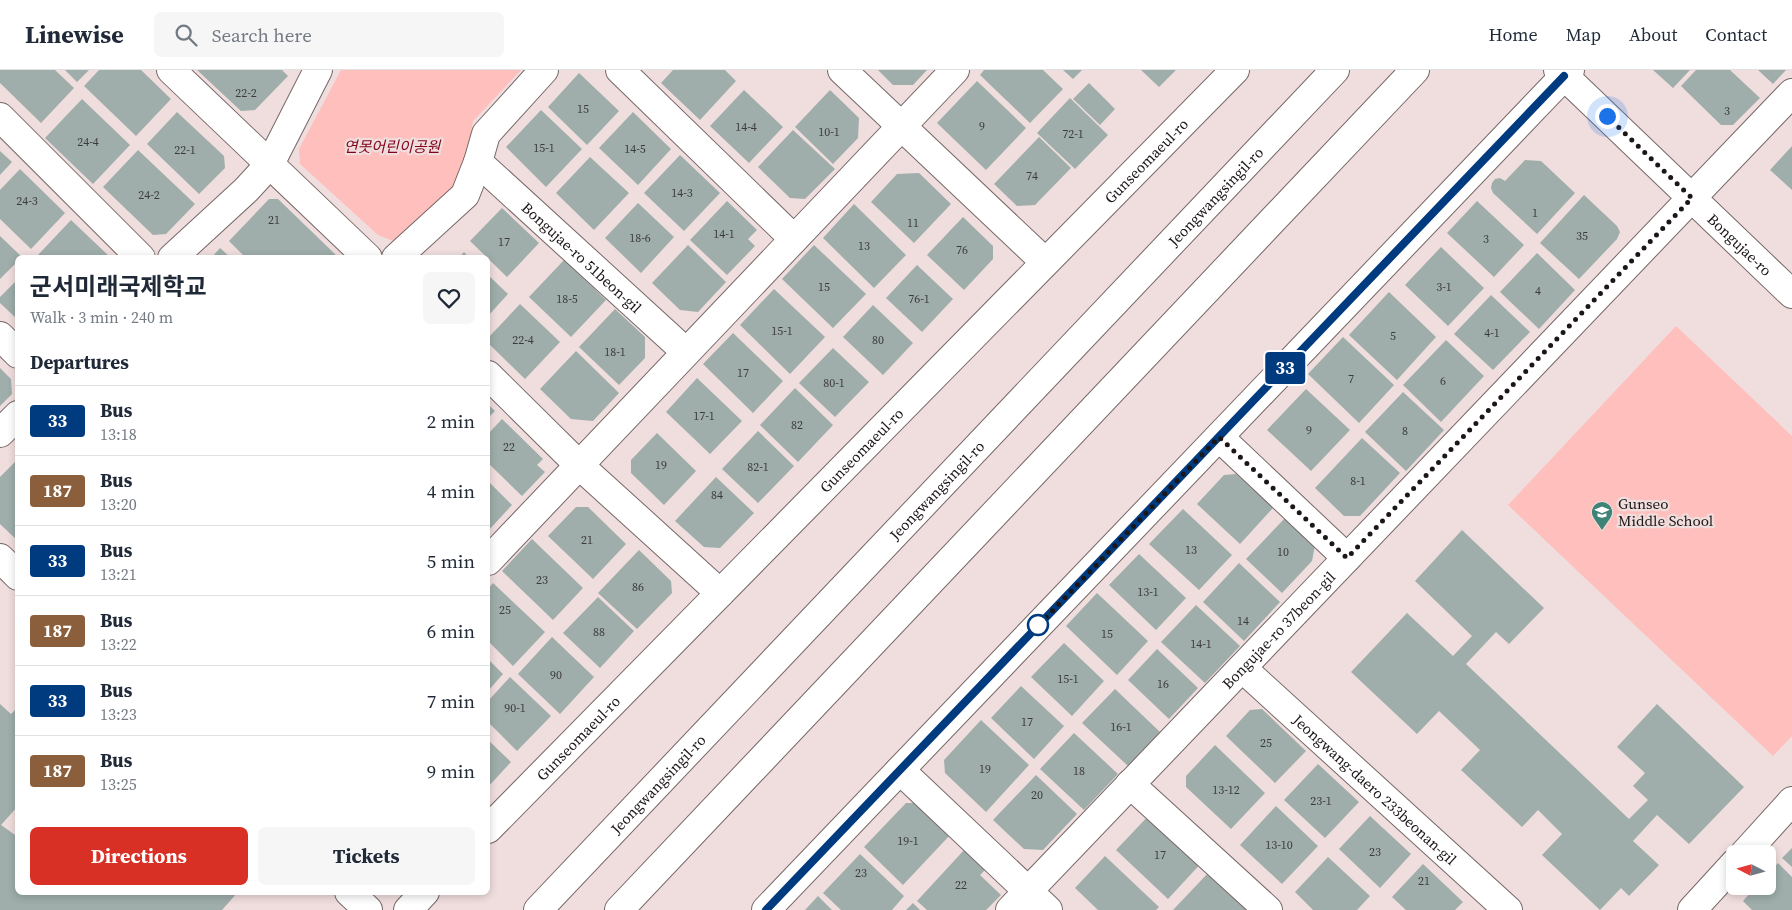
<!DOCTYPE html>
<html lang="en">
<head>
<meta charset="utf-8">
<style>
	body { margin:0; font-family:"Source Serif 4","Noto Sans KR",serif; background:#f6f6f7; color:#1f2937; height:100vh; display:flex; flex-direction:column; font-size:19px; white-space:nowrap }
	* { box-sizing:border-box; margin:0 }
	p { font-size:16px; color:#747a83 }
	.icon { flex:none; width:28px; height:28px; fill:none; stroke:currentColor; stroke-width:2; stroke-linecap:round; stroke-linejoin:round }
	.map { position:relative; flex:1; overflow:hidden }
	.panel { position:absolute; left:15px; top:185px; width:475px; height:640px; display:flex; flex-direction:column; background:#fff; border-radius:8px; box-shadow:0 2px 8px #0003 }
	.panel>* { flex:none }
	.badge { padding:0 10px; border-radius:4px; font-size:18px; line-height:32px }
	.needle { width:32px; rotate:276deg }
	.tools { position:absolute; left:1726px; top:775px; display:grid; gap:10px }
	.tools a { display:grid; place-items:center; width:50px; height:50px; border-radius:8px; background:#fff; box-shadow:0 2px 8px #0003; font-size:25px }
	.you { position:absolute; width:25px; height:25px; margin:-12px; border:4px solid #fff; border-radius:50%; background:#1a73e8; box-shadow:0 0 0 8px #1a73e833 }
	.map>.badge { position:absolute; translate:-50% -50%; box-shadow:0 0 0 2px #fff }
	h2 { padding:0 15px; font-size:19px; line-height:45px }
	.round { display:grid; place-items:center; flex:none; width:52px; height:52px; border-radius:8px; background:#f6f6f7 }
	.head { display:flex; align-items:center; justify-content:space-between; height:85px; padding:0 15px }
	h1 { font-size:24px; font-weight:700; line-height:38px }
	.action { display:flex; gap:10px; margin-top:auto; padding:10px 15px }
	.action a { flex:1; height:58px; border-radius:8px; background:#d93025; color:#fff; font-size:20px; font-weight:700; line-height:58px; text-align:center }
	.action a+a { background:#f6f6f7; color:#1f2937 }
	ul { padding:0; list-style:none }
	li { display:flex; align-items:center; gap:15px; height:70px; padding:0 15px; border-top:1px solid #e0e1e3 }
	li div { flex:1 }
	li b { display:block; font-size:19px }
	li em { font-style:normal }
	li .badge { min-width:55px; font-weight:700; text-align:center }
	header { display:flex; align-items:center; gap:30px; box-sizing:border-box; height:70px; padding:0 25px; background:#fff; border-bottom:1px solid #e0e1e3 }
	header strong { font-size:24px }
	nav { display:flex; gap:28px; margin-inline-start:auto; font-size:18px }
	.search { width:350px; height:45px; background:#f6f6f7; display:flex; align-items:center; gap:12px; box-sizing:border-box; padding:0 18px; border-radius:8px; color:#747a83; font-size:19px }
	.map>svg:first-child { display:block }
	.green { fill:#febfbd }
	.building { fill:#9faeab }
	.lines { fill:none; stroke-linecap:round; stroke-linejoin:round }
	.minor-casing { stroke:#766767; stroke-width:30 }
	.minor { stroke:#fff; stroke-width:28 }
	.line-casing { stroke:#fff; stroke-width:11 }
	.line { stroke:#003b80; stroke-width:8 }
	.walk { stroke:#1c1616; stroke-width:5; stroke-dasharray:0 9 }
	.stop-dot { fill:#fff; stroke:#003b80; stroke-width:2.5 }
	.labels { text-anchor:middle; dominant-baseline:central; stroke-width:4.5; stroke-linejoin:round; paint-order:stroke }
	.number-label { font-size:12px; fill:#3d3c3b }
	.park-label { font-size:15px; font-style:italic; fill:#81021b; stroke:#efdedd }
	.street-label { font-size:15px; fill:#1c1616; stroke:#efdedd }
	.poi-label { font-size:15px; fill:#1c1616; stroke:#efdedd; text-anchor:start }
</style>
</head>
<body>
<header>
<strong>Linewise</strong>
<div class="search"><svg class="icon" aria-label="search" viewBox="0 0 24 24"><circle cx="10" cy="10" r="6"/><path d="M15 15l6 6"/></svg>Search here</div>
<nav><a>Home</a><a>Map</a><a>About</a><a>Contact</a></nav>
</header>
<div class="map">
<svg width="1792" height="840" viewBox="0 0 1792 840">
	<rect width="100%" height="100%" fill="#efdedd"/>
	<path class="green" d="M341 0H521L473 51 463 110 401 174 378 165 300 94 299 79Z
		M1676 256 1792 366V666L1773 686 1508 435Z"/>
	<path class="building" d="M0 0H55L74 18 41 53 0 13Z
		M65 0H89L77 12Z
		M99 0H141L171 29 136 66 84 16Z
		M197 0H282L288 6 255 40 241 41Z
		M673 0H725L736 11 700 50 661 13Z
		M878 0H927L913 15H893Z
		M984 0H1043L1063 19 1030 53 980 5Z
		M1063 0H1082L1073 9Z
		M1141 0H1176L1159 17Z
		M1653 0H1690L1673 18Z
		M1696 0H1730L1760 28 1733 55H1721L1681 16Z
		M1758 0H1786L1773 14Z
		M579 3 619 41 587 75 548 37Z
		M977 11 1026 58 986 100 937 53Z
		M1089 13 1115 39 1100 55 1073 29Z
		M744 20 783 57 749 93 710 56Z
		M830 20 859 48 858 68 833 94 795 57Z
		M1070 28 1108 65 1075 99 1037 63Z
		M82 29 130 75 93 114 45 68Z
		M541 40 582 79 546 117 506 77Z
		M177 42 224 86 225 98 199 124 147 74Z
		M633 42 671 79 638 115 599 78Z
		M793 60 835 99 805 129 790 128 758 97Z
		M1039 67 1071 98 1035 135 1017 136 994 114Z
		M1792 76V120L1770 100Z
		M138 80 195 134 166 164 153 165 103 117Z
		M0 81 12 92 0 105Z
		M680 85 720 123 684 161 644 123Z
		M590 87 629 123 594 160 556 123Z
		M1525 90 1541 91 1575 123 1537 164 1493 123 1491 118 1492 113 1495 109 1500 108 1505 111Z
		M20 99 65 143 31 179 0 149V120Z
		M919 103 951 134 914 173 871 132 897 104Z
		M1584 125 1617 156 1620 162 1617 169 1579 209 1540 173Z
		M269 129H278L337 186 336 188H246L229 171Z
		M727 131 757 160 748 169 755 176 727 205 690 170Z
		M1477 131 1524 175 1494 207 1447 163Z
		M638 133 674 167 641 203 605 168Z
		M854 134 906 185 874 218 823 168Z
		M502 138 539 173 507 207 470 171Z
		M963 147 993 176V189L964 220 927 185Z
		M71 150 111 188H40L38 185Z
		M0 166 23 188H18V191L0 209Z
		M688 175 726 212 698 242 680 240 652 213Z
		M814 175 866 224 833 258 782 209Z
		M1441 177 1484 218 1448 256 1405 215Z
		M220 178 231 188H211Z
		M464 182 469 188H459Z
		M1537 183 1575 220 1539 259 1500 222Z
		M564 190 606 230 571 267 529 227Z
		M917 195 953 229 922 262 886 228Z
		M488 205 508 224 488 246Z
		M18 209V250L0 233V227Z
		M774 219 825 267 790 304 740 255Z
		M1389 222 1436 267 1397 310 1349 265Z
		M1491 225 1530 262 1493 300 1454 264Z
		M520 234 560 272 525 309 488 273V268Z
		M873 235 913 273 883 305 843 267Z
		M615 239 645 267V288L619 315 579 277Z
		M733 263 783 311 753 343 703 294Z
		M1343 267 1394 315 1359 353 1308 304Z
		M1446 270 1484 306 1441 352 1403 315Z
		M833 278 869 312 835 347 799 313Z
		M576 281 619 323 593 351 571 349 540 319Z
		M0 298 11 309 12 324 0 336Z
		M697 308 742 351 710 384 666 342Z
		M795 318 833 355 798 392 760 355Z
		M1306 319 1350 360 1311 401 1267 360Z
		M1403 322 1444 360 1406 401 1365 362Z
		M488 334 495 341 488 348Z
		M502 349 543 389 537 395 545 402 522 426 488 393V364Z
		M758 361 794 396 758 433 722 399Z
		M657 363 696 401 664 435 631 403V390Z
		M1362 368 1400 403 1360 446H1344L1315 418Z
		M18 389V471L0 454V407Z
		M1236 404 1273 438 1240 474 1197 434 1224 405Z
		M716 407 754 443 720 478 704 477 675 451Z
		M488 411 512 435 488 461Z
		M576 437H588L626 474 593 509 548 466Z
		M1183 439 1232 485 1199 520 1149 474Z
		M1286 447 1315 475 1312 491 1282 523 1246 489Z
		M1462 460 1544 538 1509 574 1496 562 1466 594 1629 749 1648 730 1633 716 1645 703 1617 677 1657 634 1744 717 1689 774 1657 745 1633 771 1659 795 1629 826 1621 818 1600 840 1542 785 1562 764 1538 740 1522 757 1461 700 1480 680 1439 641 1417 664 1351 602 1407 543 1453 586 1472 566 1415 511Z
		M532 469 583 518 553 550 502 501Z
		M639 480 671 511 672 523 637 559 598 523Z
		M1139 484 1186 528 1156 560 1109 515Z
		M1239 493 1280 532 1244 571 1203 532Z
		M493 513 545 562 513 596 488 571V519Z
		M1097 523 1148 571 1117 605 1066 556Z
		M598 527 634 561 600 598 563 563Z
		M1196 535 1240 576 1205 613 1161 572Z
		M552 567 594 607 560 644 518 604Z
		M1064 573 1104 611 1072 646 1031 607Z
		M1157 579 1198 618 1169 649 1128 610Z
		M488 589 503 604 488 621Z
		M510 607 551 646 517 681 488 652V631Z
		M1021 616 1064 656 1034 689 991 648Z
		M1115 619 1160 662 1128 696 1082 653Z
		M0 634 11 644 18 637V736L1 755 18 767V822H238L222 840H0Z
		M1262 639 1306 681 1275 713 1226 666 1250 640Z
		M981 650 1029 695 986 742 945 703 944 690Z
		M1074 663 1118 704 1084 740 1040 699Z
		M488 670 511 692 488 717Z
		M1215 675 1265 723 1231 759 1186 717V706Z
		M1318 694 1359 732 1325 768 1284 730Z
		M1036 705 1077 744 1043 780 1024 779 993 750Z
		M906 733H918L951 764 903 815 864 777Z
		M1276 736 1318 776 1282 814 1240 775Z
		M1153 741 1205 789 1168 829 1116 780Z
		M1370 746 1411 784 1380 818 1339 779Z
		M1792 778V797L1782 788Z
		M965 779 986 799 980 805 1001 825 986 840H927L917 831Z
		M860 784 904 826 892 840H841L823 823Z
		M1105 786 1159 837 1156 840H1098L1075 818Z
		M1328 787 1370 826 1357 840H1313L1295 822Z
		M1778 793 1792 807V840H1752L1743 831 1756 816H1768V804Z
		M1423 794 1463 832 1455 840H1406L1392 827Z
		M1210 801 1252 840H1173Z
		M818 826 832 840H805Z
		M913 833 920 840H906Z"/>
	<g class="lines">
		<g class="minor-casing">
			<g id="minor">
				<path d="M171 0 368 188"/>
				<path d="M620 0 794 169"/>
				<path d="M842 0 1045 192"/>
				<path id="s1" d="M1558 0 1792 224"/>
				<path d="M0 47 141 188"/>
				<path id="s2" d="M478 92 686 282"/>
				<path d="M172 188 246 120 270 94 318 0"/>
				<path d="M396 188 465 125 478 92 486 64 544 0"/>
				<path d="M0 266 18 284"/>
				<path d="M488 305 579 395 720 523"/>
				<path d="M0 363 18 345"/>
				<path d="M1219 367 1347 488"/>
				<path d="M0 488 18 506"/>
				<path d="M488 491 955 0"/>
				<path id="s3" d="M1242 598 1508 840"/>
				<path d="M900 700 1048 840"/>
				<path d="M1130 714 1268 840"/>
				<path id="s4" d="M488 759 1235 0"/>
				<path d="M1744 784 1792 731"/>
				<path d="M349 822 368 840"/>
				<path d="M408 840 425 822"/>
				<path id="s5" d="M538 840 1335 0"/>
				<path d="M619 840 1415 0"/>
				<path d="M766 840 1570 0"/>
				<path id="s6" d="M1010 840 1792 23"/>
				<path d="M1692 840 1735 793"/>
			</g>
		</g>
		<use href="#minor" class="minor"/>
	</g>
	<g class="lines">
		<g class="line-casing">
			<path id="line" d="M766 840 1564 6"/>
		</g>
		<use href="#line" class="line"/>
		<path class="walk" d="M1038 555 1033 561 1219 367 1347 488 1692 128 1607 46"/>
	</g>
	<defs>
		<g id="school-pin" transform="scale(1.125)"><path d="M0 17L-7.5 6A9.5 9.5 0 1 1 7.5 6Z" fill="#3f8376" stroke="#efdedd"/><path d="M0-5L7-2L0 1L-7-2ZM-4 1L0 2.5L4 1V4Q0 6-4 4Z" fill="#fff"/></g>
	</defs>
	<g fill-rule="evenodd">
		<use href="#school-pin" x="1602" y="442"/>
	</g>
	<circle class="stop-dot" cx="1038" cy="555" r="10"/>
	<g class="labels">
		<g class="number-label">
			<text x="246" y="23">22-2</text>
			<text x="583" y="39">15</text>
			<text x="1727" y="41">3</text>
			<text x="982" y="56">9</text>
			<text x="746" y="57">14-4</text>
			<text x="829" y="62">10-1</text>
			<text x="1073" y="64">72-1</text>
			<text x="88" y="72">24-4</text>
			<text x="544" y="78">15-1</text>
			<text x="635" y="79">14-5</text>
			<text x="185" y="80">22-1</text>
			<text x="1032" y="106">74</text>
			<text x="682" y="123">14-3</text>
			<text x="149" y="125">24-2</text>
			<text x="27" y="131">24-3</text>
			<text x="1535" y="143">1</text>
			<text x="274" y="150">21</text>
			<text x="913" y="153">11</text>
			<text x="724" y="164">14-1</text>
			<text x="1582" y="166">35</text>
			<text x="640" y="168">18-6</text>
			<text x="1486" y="169">3</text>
			<text x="504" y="172">17</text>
			<text x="864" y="176">13</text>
			<text x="962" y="180">76</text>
			<text x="824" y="217">15</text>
			<text x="1444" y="217">3-1</text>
			<text x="1538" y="221">4</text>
			<text x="567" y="229">18-5</text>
			<text x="919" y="229">76-1</text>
			<text x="782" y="261">15-1</text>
			<text x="1492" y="263">4-1</text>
			<text x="1393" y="266">5</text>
			<text x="523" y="270">22-4</text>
			<text x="878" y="270">80</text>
			<text x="615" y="282">18-1</text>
			<text x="743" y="303">17</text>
			<text x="1351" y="309">7</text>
			<text x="1443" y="311">6</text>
			<text x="834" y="313">80-1</text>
			<text x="704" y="346">17-1</text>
			<text x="797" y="355">82</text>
			<text x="1309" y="360">9</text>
			<text x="1405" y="361">8</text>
			<text x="509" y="377">22</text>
			<text x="661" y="395">19</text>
			<text x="758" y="397">82-1</text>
			<text x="1358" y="411">8-1</text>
			<text x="717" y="425">84</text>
			<text x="587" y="470">21</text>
			<text x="1191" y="480">13</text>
			<text x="1283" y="482">10</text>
			<text x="542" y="510">23</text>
			<text x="638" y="517">86</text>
			<text x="1148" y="522">13-1</text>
			<text x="505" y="540">25</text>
			<text x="1243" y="551">14</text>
			<text x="599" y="562">88</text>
			<text x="1107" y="564">15</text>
			<text x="1201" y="574">14-1</text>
			<text x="556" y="605">90</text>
			<text x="1068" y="609">15-1</text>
			<text x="1163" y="614">16</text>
			<text x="515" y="638">90-1</text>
			<text x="1027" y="652">17</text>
			<text x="1121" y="657">16-1</text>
			<text x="1266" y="673">25</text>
			<text x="985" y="699">19</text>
			<text x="1079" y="701">18</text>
			<text x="1226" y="720">13-12</text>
			<text x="1037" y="725">20</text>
			<text x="1321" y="731">23-1</text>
			<text x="908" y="771">19-1</text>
			<text x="1279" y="775">13-10</text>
			<text x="1375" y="782">23</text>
			<text x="1160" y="785">17</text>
			<text x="861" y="803">23</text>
			<text x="1424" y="811">21</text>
			<text x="961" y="815">22</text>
		</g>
		<g class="park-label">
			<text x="392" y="76">연못어린이공원</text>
		</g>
		<g class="street-label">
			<text stroke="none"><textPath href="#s4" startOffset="938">Gunseomaeul-ro</textPath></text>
			<text stroke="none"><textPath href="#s5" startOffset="984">Jeongwangsingil-ro</textPath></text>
			<text stroke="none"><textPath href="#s1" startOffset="252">Bongujae-ro</textPath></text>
			<text stroke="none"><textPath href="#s2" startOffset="141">Bongujae-ro 51beon-gil</textPath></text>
			<text stroke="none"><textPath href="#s4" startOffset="532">Gunseomaeul-ro</textPath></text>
			<text stroke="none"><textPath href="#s5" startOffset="579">Jeongwangsingil-ro</textPath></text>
			<text stroke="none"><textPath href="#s6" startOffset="388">Bongujae-ro 37beon-gil</textPath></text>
			<text stroke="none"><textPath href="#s4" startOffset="128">Gunseomaeul-ro</textPath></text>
			<text stroke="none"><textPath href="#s5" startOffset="174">Jeongwangsingil-ro</textPath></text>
			<text stroke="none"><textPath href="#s3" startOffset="180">Jeongwang-daero 233beonan-gil</textPath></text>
		</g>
		<g class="poi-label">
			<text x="1618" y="433">Gunseo<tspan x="1618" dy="17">Middle School</tspan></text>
		</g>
	</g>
</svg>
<div class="tools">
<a><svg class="needle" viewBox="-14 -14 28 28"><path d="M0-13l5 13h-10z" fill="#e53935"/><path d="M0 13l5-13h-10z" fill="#747a83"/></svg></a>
</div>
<div class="you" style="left:1607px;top:46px"></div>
<b class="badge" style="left:1285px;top:298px;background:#003b80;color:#fff">33</b>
<section class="panel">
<div class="head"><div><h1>군서미래국제학교</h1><p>Walk · 3 min · 240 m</p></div><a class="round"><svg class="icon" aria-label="heart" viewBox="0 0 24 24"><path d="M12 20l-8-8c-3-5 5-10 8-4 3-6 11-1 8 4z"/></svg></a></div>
<h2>Departures</h2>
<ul>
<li><span class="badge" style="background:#003b80;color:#fff">33</span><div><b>Bus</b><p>13:18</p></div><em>2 min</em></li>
<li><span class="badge" style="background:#8b5e3c;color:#fff">187</span><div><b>Bus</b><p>13:20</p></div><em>4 min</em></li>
<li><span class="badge" style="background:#003b80;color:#fff">33</span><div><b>Bus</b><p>13:21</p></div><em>5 min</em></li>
<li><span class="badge" style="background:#8b5e3c;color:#fff">187</span><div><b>Bus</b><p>13:22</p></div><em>6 min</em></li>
<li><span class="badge" style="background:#003b80;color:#fff">33</span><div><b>Bus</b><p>13:23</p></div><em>7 min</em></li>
<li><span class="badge" style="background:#8b5e3c;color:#fff">187</span><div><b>Bus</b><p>13:25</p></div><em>9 min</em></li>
</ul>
<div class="action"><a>Directions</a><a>Tickets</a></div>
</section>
</div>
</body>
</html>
